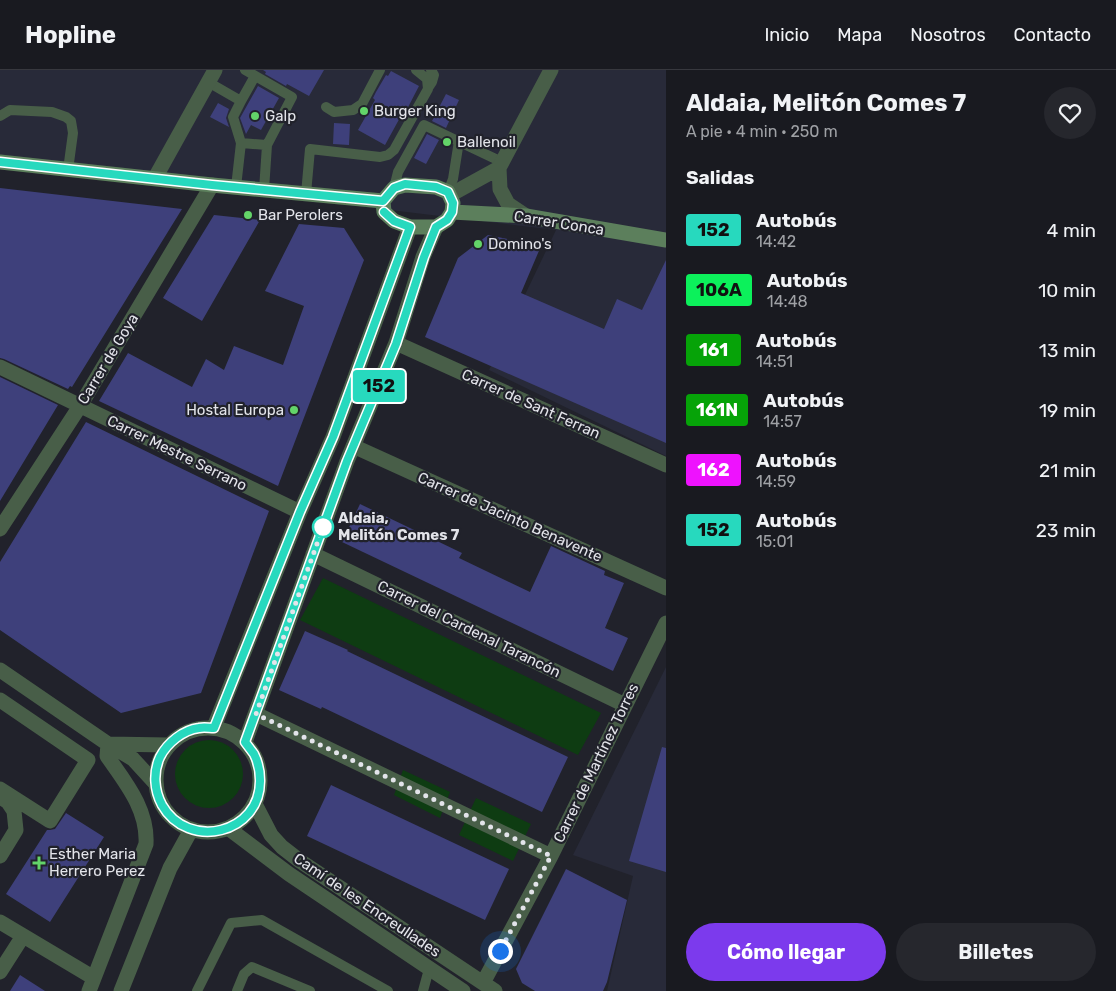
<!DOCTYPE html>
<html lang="es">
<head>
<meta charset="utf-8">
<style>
	body { margin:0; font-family:Rubik,sans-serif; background:#26272d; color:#f1f3f6; height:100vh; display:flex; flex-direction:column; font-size:19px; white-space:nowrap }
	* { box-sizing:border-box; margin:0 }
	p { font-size:16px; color:#9fa1a5 }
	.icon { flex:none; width:28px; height:28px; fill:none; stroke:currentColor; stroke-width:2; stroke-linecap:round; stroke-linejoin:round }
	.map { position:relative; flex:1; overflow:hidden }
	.panel { display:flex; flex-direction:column; background:#191a20; width:450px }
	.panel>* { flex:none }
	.badge { padding:0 10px; border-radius:4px; font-size:18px; line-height:32px }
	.you { position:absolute; width:25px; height:25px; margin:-12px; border:4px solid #fff; border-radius:50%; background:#1a73e8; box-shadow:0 0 0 8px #1a73e833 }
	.map>.badge { position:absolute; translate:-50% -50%; box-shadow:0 0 0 2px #fff }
	h2 { padding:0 20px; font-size:19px; line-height:45px }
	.round { display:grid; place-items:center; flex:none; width:52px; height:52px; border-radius:26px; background:#26272d }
	.headline { display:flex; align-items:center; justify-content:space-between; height:85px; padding:0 20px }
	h1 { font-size:24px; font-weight:700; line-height:38px }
	.action { display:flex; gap:10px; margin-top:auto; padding:10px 20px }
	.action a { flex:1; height:58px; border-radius:30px; background:#7c3aed; color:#fff; font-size:20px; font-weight:700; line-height:58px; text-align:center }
	.action a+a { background:#26272d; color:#f1f3f6 }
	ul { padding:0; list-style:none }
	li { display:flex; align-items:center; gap:15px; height:60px; padding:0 20px }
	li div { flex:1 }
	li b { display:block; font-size:19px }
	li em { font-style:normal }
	li .badge { min-width:55px; font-weight:700; text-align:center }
	header { display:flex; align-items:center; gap:30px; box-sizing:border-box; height:70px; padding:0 25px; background:#191a20; border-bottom:1px solid #37383e }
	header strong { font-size:24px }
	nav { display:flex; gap:28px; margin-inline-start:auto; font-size:18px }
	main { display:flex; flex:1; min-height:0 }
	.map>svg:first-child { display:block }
	.built { fill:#282a39 }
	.green { fill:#0e3c12 }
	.building { fill:#3e407b }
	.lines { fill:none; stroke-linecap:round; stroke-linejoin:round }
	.lane { stroke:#485e48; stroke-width:10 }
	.street { stroke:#485e48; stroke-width:15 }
	.secondary { stroke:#5c7f5c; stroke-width:15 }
	.line-casing { stroke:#fff; stroke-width:11 }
	.line { stroke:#27d9be; stroke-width:8 }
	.walk { stroke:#e3e4ea; stroke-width:5; stroke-dasharray:0 9 }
	.poi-dot { fill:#63d469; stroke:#21222b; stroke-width:2 }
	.stop-dot { fill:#fff; stroke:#27d9be; stroke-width:2.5 }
	.labels { text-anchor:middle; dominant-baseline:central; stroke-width:4.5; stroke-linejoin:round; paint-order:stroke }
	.poi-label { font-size:15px; fill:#e3e4ea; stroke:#21222b; text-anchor:start }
	.street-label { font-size:15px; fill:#e3e4ea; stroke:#21222b }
	.stop-label { font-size:15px; font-weight:bold; fill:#e3e4ea; stroke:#21222b; text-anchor:start }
</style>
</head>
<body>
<header>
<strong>Hopline</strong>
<nav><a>Inicio</a><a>Mapa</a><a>Nosotros</a><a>Contacto</a></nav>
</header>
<main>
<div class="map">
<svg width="666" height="921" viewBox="0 0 666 921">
	<rect width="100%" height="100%" fill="#21222b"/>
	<path class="built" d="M0 0H666V386L489 300 556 160 0 93Z
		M666 597V921H607L633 806 573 785Z"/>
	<path class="green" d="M323 508 601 643 578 685 300 550Z
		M175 704a34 34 0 1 1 68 0a34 34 0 1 1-68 0Z
		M403 700 450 722 440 748 394 725Z
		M476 728 531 754 513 791 459 765Z"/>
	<path class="building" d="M263 0H324L309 26 287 14 286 16 265 4 266 2Z
		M391 1 419 16 404 45 402 44 385 75 358 60 375 30 373 28 376 22 386 5 388 6Z
		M258 16 279 28 261 60 251 55 246 64 240 48Z
		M446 24 459 30 446 58 432 51Z
		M218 33 229 39 226 48 229 57 210 47Z
		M334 53 350 54 349 75 333 74Z
		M427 64 439 70 426 94 414 88Z
		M0 118 182 139 72 317 70 316 68 319 4 289 0 288Z
		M214 145 260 150 202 251 163 228Z
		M299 154 344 158 364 190 278 416 99 331 128 283 192 317 206 289 224 300 234 276 283 295 304 236 265 221Z
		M488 165 541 176 521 223 604 259 617 229 642 240 666 190V373L425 267 458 188Z
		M0 307 58 335 0 431Z
		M86 352 269 441 201 623 121 643 0 560V492Z
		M360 434 462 483 459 488 530 522 551 476 605 501 604 505 624 513 605 558 628 568 613 601 342 472Z
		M305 561 348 580 347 581 568 687 542 742 322 637 321 639 279 620Z
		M662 677 666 678V802L629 791Z
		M331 715 509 799 485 850 307 766Z
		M66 743 104 767 50 852 6 824 47 760H50L55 759Z
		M566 799 627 830 607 912 603 921H535L522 913 516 899Z
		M20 905 45 921H10Z"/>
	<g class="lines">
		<path class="lane" d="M245 0 292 27 267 75 264 120
			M208 12 241 31 233 47 241 73 236 117
			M428 18 432 12 434 5 431 0
			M241 31 255 6
			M326 37 334 42 353 40 362 34 380 0
			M0 46 10 40 52 42 66 47 71 51 73 63 68 100
			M241 73 267 75
			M394 118 398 102 424 55 502 92
			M448 122 453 109 459 71
			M306 124 310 79 380 87 388 85 394 80 428 19 427 9 416 0
			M197 921 231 853 262 850 388 921
			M237 921 244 904 252 897 310 921
			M423 921 429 899"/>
		<path class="street" d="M499 98 500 119 508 134 526 146
			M155 108 215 0
			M450 125 499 98 551 0
			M396 273 666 395
			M0 297 300 442
			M353 376 666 518
			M0 459 80 336 212 115
			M313 484 625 635
			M0 600 108 674 168 675
			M0 630 88 690 50 751 0 719
			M256 644 551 786
			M214 657 300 442 333 367 410 157
			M156 710a52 52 0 1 1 104 0a52 52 0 1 1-104 0Z
			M245 672 347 391 396 273 423 187 436 157
			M0 727 8 732 14 741 16 760 0 786
			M255 734 271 765 282 777 300 791 495 921
			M228 758 289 804 463 921
			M0 852 94 908
			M0 902 23 866
			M483 913 551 786 666 553
			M89 921 146 774C148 739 125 712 107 686L108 674 133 689 155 713
			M121 921 170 798 191 760"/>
		<path class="secondary" d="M0 92 212 115 383 131
			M405 115 436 117 448 122 453 133 452 142 447 150 436 157H410L394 151 384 142 383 131 394 118Z
			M452 142 526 146 666 170"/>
	</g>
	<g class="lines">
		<g class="line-casing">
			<path id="line" d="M0 92 212 115 383 131 394 118 405 114 436 117 448 122 453 133 452 142 447 150 436 157 424 187 396 274 347 391 245 672C248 676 251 680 254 684 258 692 260 702 260 710 261 764 188 781 162 735 154 720 153 702 160 687 167 673 183 660 199 658 204 657 209 658 214 658L300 442 333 367 410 157 394 151 384 142"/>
		</g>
		<use href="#line" class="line"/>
		<path class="walk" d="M323 457 256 644 551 786 500 881"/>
	</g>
	<g class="poi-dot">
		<circle cx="364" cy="41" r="5"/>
		<circle cx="255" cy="46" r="5"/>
		<circle cx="447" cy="72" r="5"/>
		<circle cx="248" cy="145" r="5"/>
		<circle cx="478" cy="174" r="5"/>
		<circle cx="294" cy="340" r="5"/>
		<path d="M36.5 785.5h5v5h5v5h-5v5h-5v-5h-5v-5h5z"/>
	</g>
	<circle class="stop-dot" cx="323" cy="457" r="10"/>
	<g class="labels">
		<g class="poi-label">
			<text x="374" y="41">Burger King</text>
			<text x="265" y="46">Galp</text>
			<text x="457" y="72">Ballenoil</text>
			<text x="258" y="145">Bar Perolers</text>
			<text x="488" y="174">Domino's</text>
			<text x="284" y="340" text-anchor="end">Hostal Europa</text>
			<text x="49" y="784">Esther Maria<tspan x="49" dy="17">Herrero Perez</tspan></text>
		</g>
		<g class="street-label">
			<text transform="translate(559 153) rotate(9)">Carrer Conca</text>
			<text transform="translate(108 289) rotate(-59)">Carrer de Goya</text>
			<text transform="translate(531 334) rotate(24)">Carrer de Sant Ferran</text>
			<text transform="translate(177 383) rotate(26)">Carrer Mestre Serrano</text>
			<text transform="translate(510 447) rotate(24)">Carrer de Jacinto Benavente</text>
			<text transform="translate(469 559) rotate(26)">Carrer del Cardenal Tarancón</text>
			<text transform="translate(596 693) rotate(-64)">Carrer de Martínez Torres</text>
			<text transform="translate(367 835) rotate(34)">Camí de les Encreullades</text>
		</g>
		<g class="stop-label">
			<text x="338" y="448">Aldaia,<tspan x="338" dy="17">Melitón Comes 7</tspan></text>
		</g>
	</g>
</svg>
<div class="you" style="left:500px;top:881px"></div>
<b class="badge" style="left:379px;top:316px;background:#27d9be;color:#111">152</b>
</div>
<section class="panel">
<div class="headline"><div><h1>Aldaia, Melitón Comes 7</h1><p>A pie · 4 min · 250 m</p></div><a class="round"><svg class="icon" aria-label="heart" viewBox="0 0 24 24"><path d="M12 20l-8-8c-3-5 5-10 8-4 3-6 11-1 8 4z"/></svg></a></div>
<h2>Salidas</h2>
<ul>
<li><span class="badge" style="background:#27d9be;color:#111">152</span><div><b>Autobús</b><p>14:42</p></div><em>4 min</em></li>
<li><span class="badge" style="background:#0cf15b;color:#111">106A</span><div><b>Autobús</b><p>14:48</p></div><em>10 min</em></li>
<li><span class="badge" style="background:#06a308;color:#fff">161</span><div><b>Autobús</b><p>14:51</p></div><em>13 min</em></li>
<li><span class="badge" style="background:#06a308;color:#fff">161N</span><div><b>Autobús</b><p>14:57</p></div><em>19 min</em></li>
<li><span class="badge" style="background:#ee12fe;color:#fff">162</span><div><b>Autobús</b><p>14:59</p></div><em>21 min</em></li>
<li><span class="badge" style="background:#27d9be;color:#111">152</span><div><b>Autobús</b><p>15:01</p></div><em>23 min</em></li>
</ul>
<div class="action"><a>Cómo llegar</a><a>Billetes</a></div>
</section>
</main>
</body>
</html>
